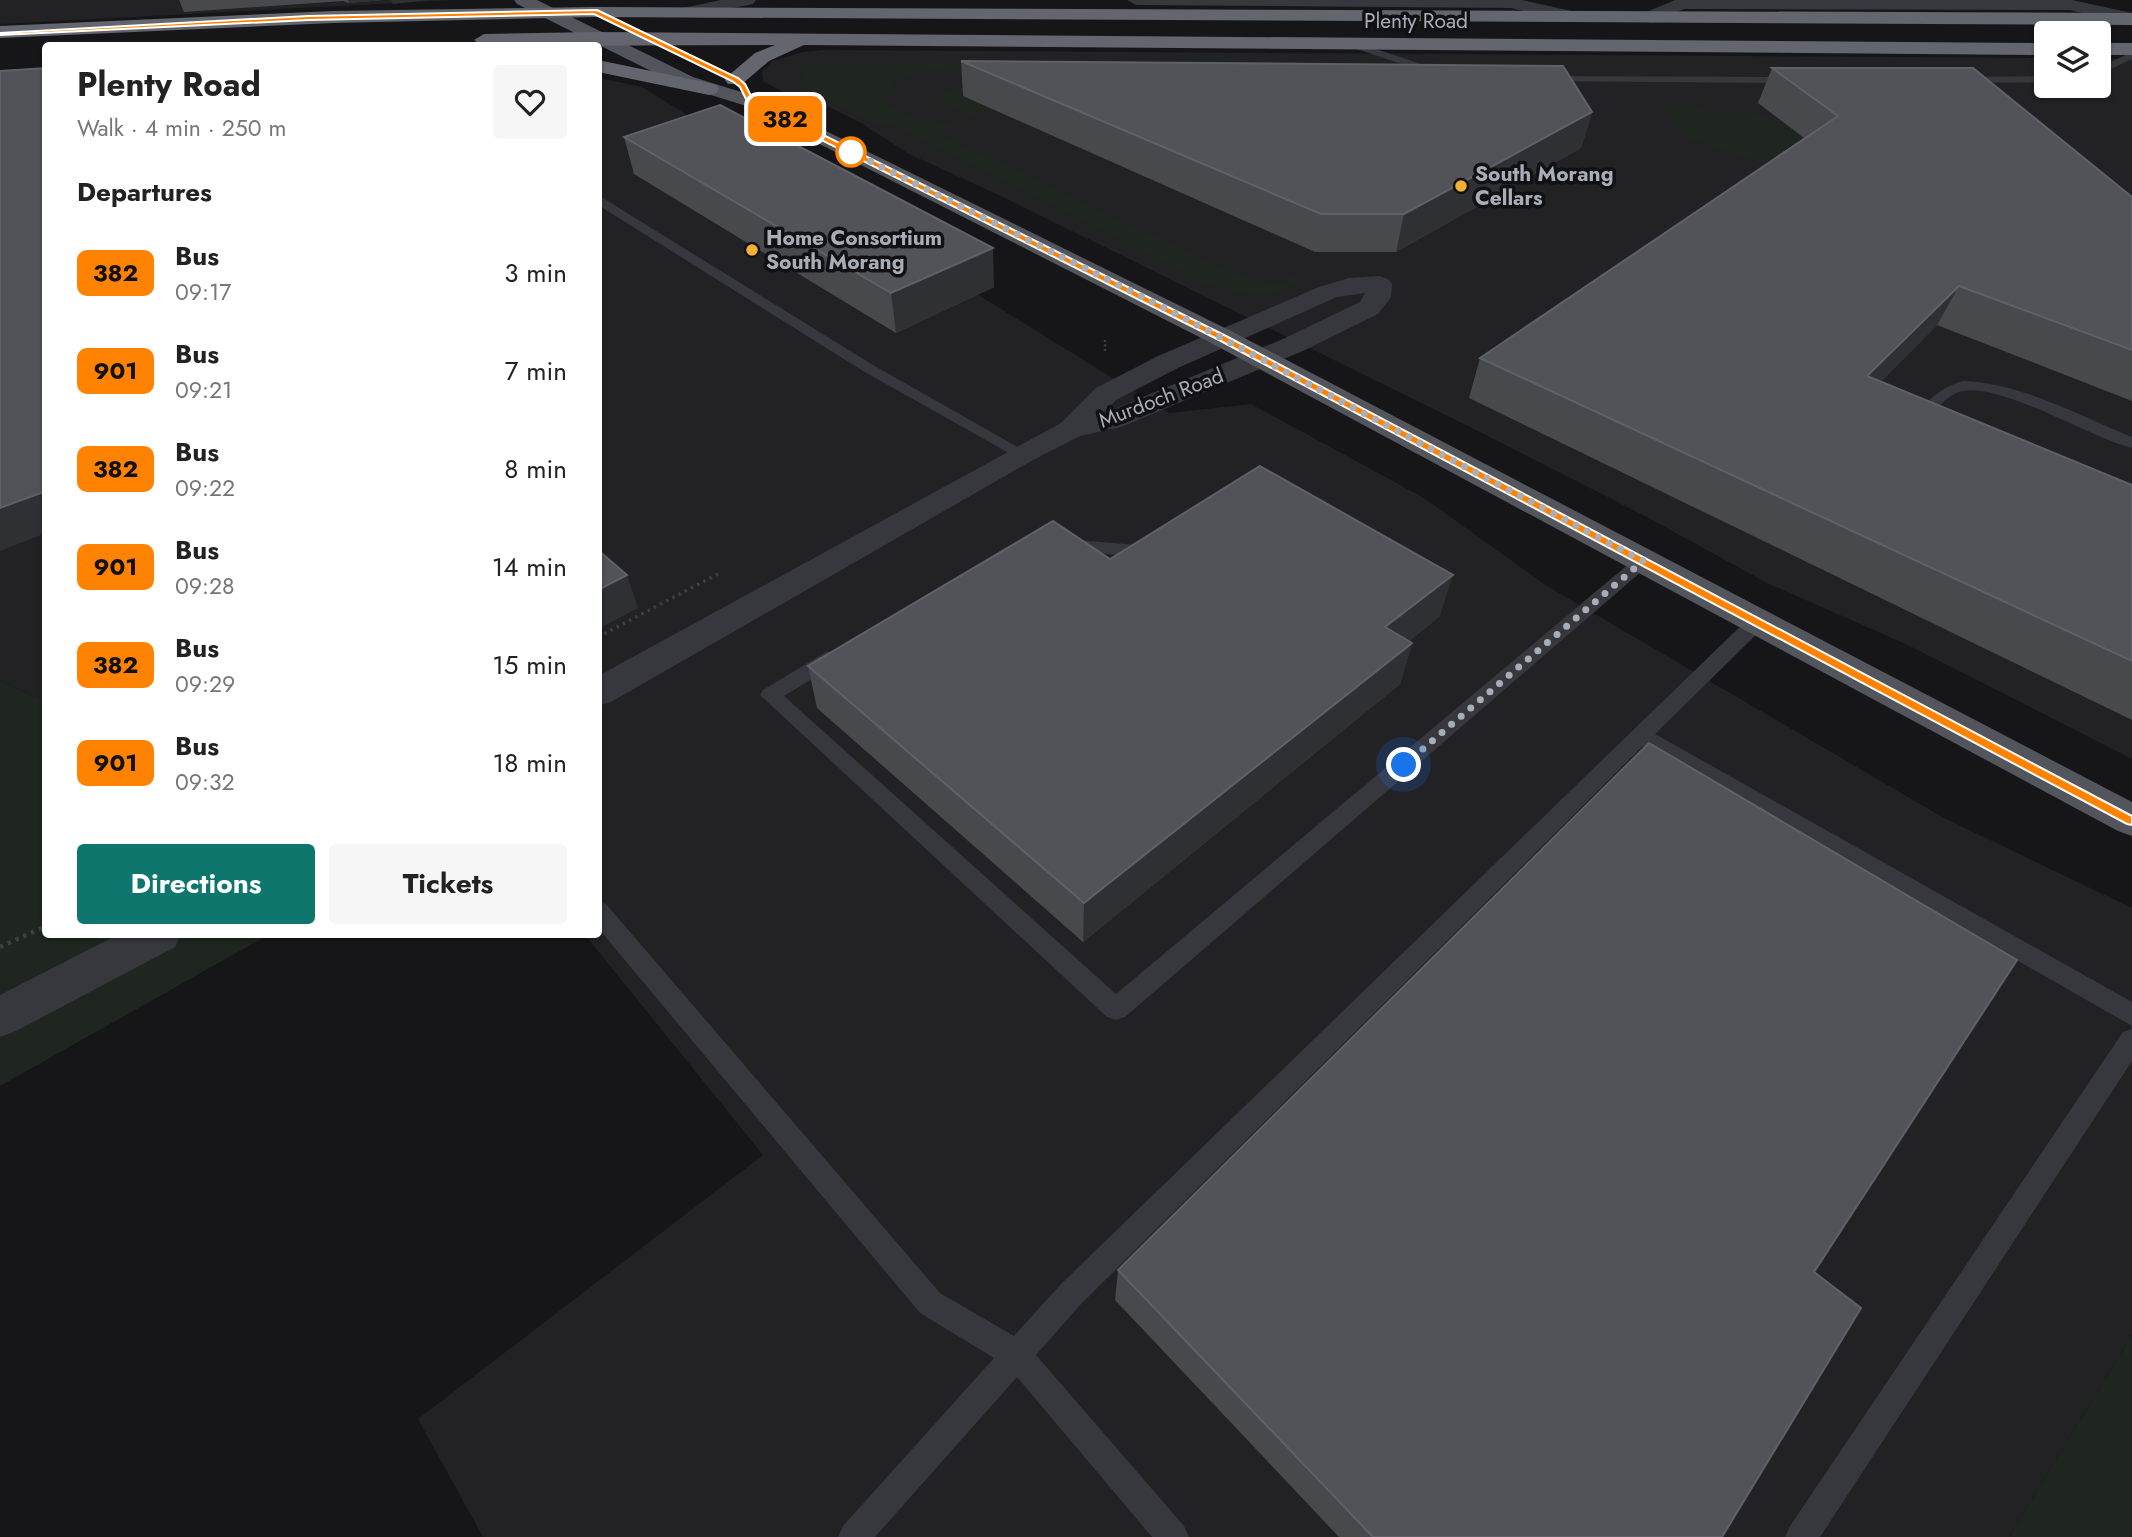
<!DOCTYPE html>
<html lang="en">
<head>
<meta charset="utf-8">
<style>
	body { margin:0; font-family:Jost,sans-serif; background:#f6f6f6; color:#222; height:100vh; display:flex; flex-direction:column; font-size:26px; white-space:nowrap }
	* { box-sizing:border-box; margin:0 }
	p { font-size:23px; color:#767676 }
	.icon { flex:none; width:38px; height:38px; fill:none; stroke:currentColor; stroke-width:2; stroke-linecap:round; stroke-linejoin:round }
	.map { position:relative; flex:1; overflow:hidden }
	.details { position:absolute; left:42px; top:42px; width:560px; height:896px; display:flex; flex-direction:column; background:#fff; border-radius:7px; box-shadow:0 2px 5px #0004 }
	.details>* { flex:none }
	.badge { padding:0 14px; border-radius:10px; font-size:24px; line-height:46px }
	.controls { position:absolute; left:2034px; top:21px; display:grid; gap:14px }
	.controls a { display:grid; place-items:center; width:77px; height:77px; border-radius:7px; background:#fff; box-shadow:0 2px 5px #0004; font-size:35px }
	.you { position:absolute; width:35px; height:35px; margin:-18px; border:5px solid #fff; border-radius:50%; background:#1a73e8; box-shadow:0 0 0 10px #1a73e833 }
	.map>.badge { position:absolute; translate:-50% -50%; box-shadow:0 0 0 4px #fff }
	h2 { padding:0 35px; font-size:26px; line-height:63px }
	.round { display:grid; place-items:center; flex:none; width:74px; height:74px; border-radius:7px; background:#f6f6f6 }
	.summary { display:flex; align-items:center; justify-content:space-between; height:119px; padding:0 35px }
	h1 { font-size:33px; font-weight:700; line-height:52px }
	.cta { display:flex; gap:14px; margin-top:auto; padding:14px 35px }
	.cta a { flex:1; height:80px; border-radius:7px; background:#0f766e; color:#fff; font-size:28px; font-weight:700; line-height:80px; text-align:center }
	.cta a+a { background:#f6f6f6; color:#222 }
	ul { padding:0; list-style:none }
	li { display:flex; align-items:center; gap:21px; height:98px; padding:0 35px }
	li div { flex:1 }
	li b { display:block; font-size:26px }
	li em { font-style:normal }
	li .badge { min-width:77px; font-weight:700; text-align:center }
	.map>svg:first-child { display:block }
	.built { fill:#222225 }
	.green { fill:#1e261f }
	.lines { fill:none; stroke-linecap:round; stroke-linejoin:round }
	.path-far2 { stroke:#3d3f44; stroke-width:2.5; stroke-dasharray:2 2.5; stroke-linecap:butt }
	.path-far1 { stroke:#3d3f44; stroke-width:3.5; stroke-dasharray:2.5 4.5; stroke-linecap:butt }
	.path { stroke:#3d3f44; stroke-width:4.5; stroke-dasharray:3.5 5; stroke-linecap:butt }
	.lane { fill:#37383d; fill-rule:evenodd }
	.street { fill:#37383d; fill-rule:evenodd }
	.primary { fill:#53555c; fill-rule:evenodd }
	.highway { fill:#63666e; fill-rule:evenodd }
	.wall { fill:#47494d }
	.shaded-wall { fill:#2f3033 }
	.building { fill:#525359; stroke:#5f6168; stroke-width:2 }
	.line { fill:#ff8200; stroke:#fff; stroke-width:2 }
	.walk { stroke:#a8adb8; stroke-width:7; stroke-dasharray:0 12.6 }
	.stop-dot { fill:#fff; stroke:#ff8200; stroke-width:3.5 }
	.poi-dot { fill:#f2b134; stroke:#111113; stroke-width:2.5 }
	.labels { text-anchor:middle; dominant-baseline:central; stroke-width:7; stroke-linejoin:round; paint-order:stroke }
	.far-street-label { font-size:21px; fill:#a8adb8; stroke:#111113 }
	.far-poi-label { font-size:21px; font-weight:bold; fill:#a8adb8; stroke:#111113; text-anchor:start }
</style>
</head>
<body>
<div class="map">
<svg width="2132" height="1537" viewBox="0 0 2132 1537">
	<rect width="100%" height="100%" fill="#161618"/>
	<path class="built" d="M0 0H454L0 24Z
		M825 50 2046 58V86H2098V59H2132V759L1910 646 1767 583 1645 516 1472 428 1001 196 909 154 863 124 827 106 783 92 763 81 762 71 773 61 803 52Z
		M45 69V701L0 681V71Z
		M599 78 642 87 1169 413 1251 404 1424 498 1547 586 1944 818 2132 908V1335L2009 1537H483L418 1419 763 1155 585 935 598 934Z"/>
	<path class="green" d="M1205 60 1385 63 1398 67 949 72C924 65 894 76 884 100 891 117 936 120 954 126L939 134 1228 271 1280 286 1294 275 1303 279C1269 304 1239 295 1202 282L889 123 882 126 798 86 805 65 819 64H1075Z
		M954 87 958 86 1009 87 989 108 971 116 939 101 938 95Z
		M1662 102 1695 103 1707 112H1752L1808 136 1779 169 1688 138Z
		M0 681 45 701 46 934 268 935 0 1086Z
		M2132 1335V1537H2009Z"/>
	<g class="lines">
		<path class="path-far2" d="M1105 340V353"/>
		<path class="path-far1" d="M598 637 718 574"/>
		<path class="path" d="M0 947 46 926"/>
		<path class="lane" d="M1352 41 1439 70 1440 72 1431 74 1348 46 1347 44Z
			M2132 52V59L2098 75V68Z
			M1544 76 1795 77 1800 80 1795 83 1540 81 1539 79Z
			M2046 76V82L1960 83 1955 80 1960 77Z
			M598 195 873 365 1030 454 1028 457H1016L863 371 598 205Z
			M1963 381C2021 383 2079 415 2132 437V448C2091 438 2002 383 1963 391 1946 394 1933 414 1922 425H1910L1908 422 1910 419C1927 402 1940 387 1963 381Z
			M1065 539 1137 545 1146 551 1137 557 1059 549 1056 545 1059 541Z
			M1643 555 1649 557 1652 561 1649 565 1125 1017 1116 1020 1107 1017 760 695 763 690 826 652H840L843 657 840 662 784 696 1116 994 1637 557Z
			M1758 615 1765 616 1767 621 1765 626 1655 734 2132 1002V1026L1643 746 1081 1304 1036 1355 1184 1526 1189 1537H1152L1017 1377 875 1537H838L843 1526 994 1358 920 1313 598 928V902L606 904 940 1293 1014 1336 1061 1284 1751 616Z
			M2132 1029V1061L1820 1537H1785L1790 1526 2123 1032Z"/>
		<path class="street" d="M721 0H756L753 4 689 17 680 12 683 8Z
			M1127 0H1522L1576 12 1579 16 1570 22 1511 8 1136 5Z
			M1675 0H2072L2132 13V25L2070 10 1684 9 1651 23 1642 17 1644 13Z
			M1379 276 1388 279 1392 284 1391 297 1378 314 1303 351 1121 427 1080 436 1033 460 611 702 598 706V676L1061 423 1096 388 1158 356 1319 287 1349 278ZM1365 293 1360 302 1283 339 1102 414 1116 400 1178 368 1337 297Z
			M119 934H181L175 947 16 1031 0 1037V995Z"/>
		<path class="primary" d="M514 0H537L693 77 757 97 1233 332 2132 802V836L2118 831 1213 344 743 105 679 85 517 4Z"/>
		<path class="highway" d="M595 7 2132 13V25L595 17 333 23 0 38V26L333 11Z
			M595 32 2046 43V55L804 45 769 61 742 84H728L725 80 728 76 755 53 775 45 483 46 474 40 484 34Z
			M2098 43H2132V55H2098Z
			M598 60 709 83 716 85 719 89 716 93 709 95 598 72Z"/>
	</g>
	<path class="wall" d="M179 0H383L349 3 343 1 184 12Z
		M961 61 1592 112 1581 148 1396 252H1315L963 96Z
		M1772 68 2132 197V401L1937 325 1881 381 2132 485V720L1469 398 1480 358 1804 138 1758 103Z
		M624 137 994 287 896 333 634 174Z
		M1110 559 1440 616 1409 641 1412 643 1400 684 1083 942 817 708 808 666Z
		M1118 1270 1814 1272 1722 1537H1339L1115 1300Z"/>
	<path class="shaded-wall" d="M348 0H383L349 3Z
		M391 0H428L393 4Z
		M1592 112 1581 148 1396 252 1404 214Z
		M993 248 994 287 896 333 891 293Z
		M1959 286 1937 325 1845 416 1867 376Z
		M46 491V533L0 551V508Z
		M627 575 638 608 598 629V590Z
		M1453 575 1440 616 1374 669 1385 627Z
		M1412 643 1400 684 1083 942 1084 903Z"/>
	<path class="building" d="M961 61 1563 66 1592 112 1404 214H1321Z
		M46 68V491L0 508V71Z
		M1772 68H1973L2132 197V350L1959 286 1867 376 2132 485V661L1480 358 1838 116Z
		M720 105 993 248 891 293 624 137Z
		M1260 466 1453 575 1385 627 1412 643 1084 903 808 666 1053 521 1110 559Z
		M598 550 627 575 598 590Z
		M1649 743 2017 960 1814 1272 1861 1308 1722 1537H1373L1118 1270Z"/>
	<path class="line" d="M597 10 738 78 745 84 753 100 1226 336 2132 816V825L2127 824 1219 340 748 103 740 87 732 81 594 14 308 20 0 35V33L308 16Z"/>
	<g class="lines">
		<path class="walk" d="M851 152 844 148 1169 310 1643 561 1404 765"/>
	</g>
	<circle class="stop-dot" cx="851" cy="152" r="14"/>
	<g class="poi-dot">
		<circle cx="1461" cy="186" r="7"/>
		<circle cx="752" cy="250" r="7"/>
	</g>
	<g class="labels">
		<g class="far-street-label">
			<text x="1416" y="21">Plenty Road</text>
			<text transform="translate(1161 398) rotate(-21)">Murdoch Road</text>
		</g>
		<g class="far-poi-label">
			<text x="1475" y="174">South Morang<tspan x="1475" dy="24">Cellars</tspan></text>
			<text x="766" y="238">Home Consortium<tspan x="766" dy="24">South Morang</tspan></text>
		</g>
	</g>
</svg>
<div class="controls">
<a><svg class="icon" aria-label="layers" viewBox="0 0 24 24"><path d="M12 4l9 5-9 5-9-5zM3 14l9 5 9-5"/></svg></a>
</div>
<div class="you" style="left:1404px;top:765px"></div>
<b class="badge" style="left:785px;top:119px;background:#ff8200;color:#111">382</b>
<section class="details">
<div class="summary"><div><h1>Plenty Road</h1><p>Walk · 4 min · 250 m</p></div><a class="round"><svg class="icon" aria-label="heart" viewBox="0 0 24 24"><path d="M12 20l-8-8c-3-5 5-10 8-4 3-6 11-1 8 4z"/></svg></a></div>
<h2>Departures</h2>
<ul>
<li><span class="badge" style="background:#ff8200;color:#111">382</span><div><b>Bus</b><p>09:17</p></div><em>3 min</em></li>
<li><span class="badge" style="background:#ff8200;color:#111">901</span><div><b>Bus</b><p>09:21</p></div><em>7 min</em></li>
<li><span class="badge" style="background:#ff8200;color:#111">382</span><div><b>Bus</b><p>09:22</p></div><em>8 min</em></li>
<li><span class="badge" style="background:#ff8200;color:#111">901</span><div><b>Bus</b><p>09:28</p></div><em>14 min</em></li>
<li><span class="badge" style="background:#ff8200;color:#111">382</span><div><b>Bus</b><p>09:29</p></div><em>15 min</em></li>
<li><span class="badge" style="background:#ff8200;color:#111">901</span><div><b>Bus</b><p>09:32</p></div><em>18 min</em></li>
</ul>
<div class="cta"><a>Directions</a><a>Tickets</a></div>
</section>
</div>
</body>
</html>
